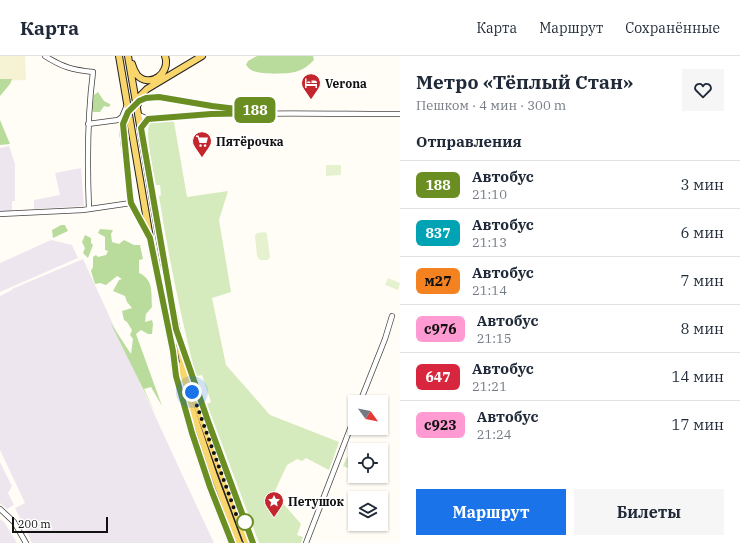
<!DOCTYPE html>
<html lang="ru">
<head>
<meta charset="utf-8">
<style>
	body { margin:0; font-family:"IBM Plex Serif",serif; background:#f6f6f7; color:#1f2937; height:100vh; display:flex; flex-direction:column; font-size:15px; white-space:nowrap }
	* { box-sizing:border-box; margin:0 }
	p { font-size:13px; color:#747a83 }
	.icon { flex:none; width:22px; height:22px; fill:none; stroke:currentColor; stroke-width:2; stroke-linecap:round; stroke-linejoin:round }
	.map { position:relative; flex:1; overflow:hidden }
	.details { display:flex; flex-direction:column; background:#fff; width:340px }
	.details>* { flex:none }
	.badge { padding:0 8px; border-radius:6px; font-size:14px; line-height:26px }
	.needle { width:26px; rotate:123deg }
	.tools { position:absolute; left:348px; top:339px; display:grid; gap:8px }
	.tools a { display:grid; place-items:center; width:40px; height:40px; border-radius:0px; background:#fff; box-shadow:0 1px 3px #0004; font-size:20px }
	.scale { position:absolute; left:12px; bottom:10px; width:96px; box-sizing:border-box; padding-left:4px; border:2px solid #111; border-top:0; font-size:11px; line-height:14px; white-space:nowrap; color:#111; -webkit-text-stroke:3px #fff; paint-order:stroke }
	.you { position:absolute; width:20px; height:20px; margin:-10px; border:3px solid #fff; border-radius:50%; background:#1a73e8; box-shadow:0 0 0 6px #1a73e833 }
	.map>.badge { position:absolute; translate:-50% -50%; box-shadow:0 0 0 2px #fff }
	h2 { padding:0 16px; font-size:15px; line-height:36px }
	.round { display:grid; place-items:center; flex:none; width:42px; height:42px; border-radius:0px; background:#f6f6f7 }
	.summary { display:flex; align-items:center; justify-content:space-between; height:68px; padding:0 16px }
	h1 { font-size:19px; font-weight:700; line-height:30px }
	.cta { display:flex; gap:8px; margin-top:auto; padding:8px 16px }
	.cta a { flex:1; height:46px; border-radius:0px; background:#1a73e8; color:#fff; font-size:16px; font-weight:700; line-height:46px; text-align:center }
	.cta a+a { background:#f6f6f7; color:#1f2937 }
	ul { padding:0; list-style:none }
	li { display:flex; align-items:center; gap:12px; height:48px; padding:0 16px; border-top:1px solid #e0e1e3 }
	li div { flex:1 }
	li b { display:block; font-size:15px }
	li em { font-style:normal }
	li .badge { min-width:44px; font-weight:700; text-align:center }
	header { display:flex; align-items:center; gap:24px; box-sizing:border-box; height:56px; padding:0 20px; background:#fff; border-bottom:1px solid #e0e1e3 }
	header strong { font-size:19px }
	nav { display:flex; gap:22px; margin-inline-start:auto; font-size:14px }
	main { display:flex; flex:1; min-height:0 }
	.map>svg:first-child { display:block }
	.industrial { fill:#eee6ef }
	.farmland { fill:#f6f3d4 }
	.green { fill:#d5ebbd }
	.forest { fill:#b9dc9c }
	.pitch { fill:#e6f2cf }
	.lines { fill:none; stroke-linecap:round; stroke-linejoin:round }
	.minor-casing { stroke:#444; stroke-width:6 }
	.major-casing { stroke:#222; stroke-width:8 }
	.minor { stroke:#fff; stroke-width:4.5 }
	.major { stroke:#f9d66b; stroke-width:6 }
	.minor-bridge-casing { stroke:#444; stroke-width:6; stroke-linecap:butt }
	.major-bridge-casing { stroke:#222; stroke-width:8; stroke-linecap:butt }
	.minor-bridge { stroke:#fff; stroke-width:4.5 }
	.major-bridge { stroke:#f9d66b; stroke-width:6 }
	.line-casing { stroke:#fff; stroke-width:9 }
	.line { stroke:#6b8e23; stroke-width:6 }
	.walk { stroke:#111; stroke-width:4; stroke-dasharray:0 7.2 }
	.stop-dot { fill:#fff; stroke:#6b8e23; stroke-width:2 }
	.labels { text-anchor:middle; dominant-baseline:central; stroke-width:4; stroke-linejoin:round; paint-order:stroke }
	.poi-label { font-size:12px; font-weight:bold; fill:#111; stroke:#fff; text-anchor:start }
</style>
</head>
<body>
<header>
<strong>Карта</strong>
<nav><a>Карта</a><a>Маршрут</a><a>Сохранённые</a></nav>
</header>
<main>
<div class="map">
<svg width="400" height="487" viewBox="0 0 400 487">
	<rect width="100%" height="100%" fill="#fffdf5"/>
	<path class="industrial" d="M9 90 15 108V145H12V156L0 155V92Z
		M81 112 84 150 34 153V144L60 139 55 117Z
		M51 184 72 189 78 202 0 236V207Z
		M83 203 186 427 214 487H32L15 452 25 447 0 394V240L12 234V233Z
		M0 406 12 430 8 437 14 449 7 453 0 447Z
		M0 463 4 466 17 487H0Z"/>
	<path class="farmland" d="M0 0H25L26 24 0 25Z"/>
	<path class="green" d="M171 64 174 66 187 141 228 135 219 164 231 236 212 242 226 309 270 359 339 386 329 414 306 402 302 405 297 403 287 409 274 437 301 468 297 479 303 481 301 487H259L207 348 211 346 202 319 197 320 194 313C180 256 168 198 159 140L161 139 160 129H156C154 117 144 76 150 67Z
		M347 401 355 404V415L343 410Z"/>
	<path class="forest" d="M257 0H313L314 4C309 9 303 14 295 16 286 18 259 19 251 14 249 13 248 11 246 9L248 5Z
		M0 23H12L10 28 0 40Z
		M98 36 104 45 110 48V50L108 51 104 50 100 56H93C90 50 94 46 94 39Z
		M0 64 10 88 0 89Z
		M61 169H65L68 175 53 182 52 174Z
		M100 173 113 174 111 178 112 186 119 188 124 184 134 189H140L143 203 139 204V217C154 224 151 236 152 251L146 258 145 266 152 264 153 268 152 278H148L141 274 136 278 162 350 151 331 144 333 156 359 110 266 131 298 133 283 130 279 132 274 127 266 124 264 122 255 132 252 127 246 125 240 113 235 119 224 122 223 117 220 106 229 100 227 95 228 91 215 93 211V201L96 199 98 201 106 199 108 195 105 194V181L98 177Z
		M85 179 91 182V187L93 189 88 202 83 197 85 192 82 186Z"/>
	<path class="pitch" d="M326 109H341V119L326 120Z
		M265 176 267 178 270 201 268 204H260L257 200 255 180 257 177Z
		M388 222 400 227 398 234 385 229Z"/>
	<g class="lines">
		<g class="minor-casing">
			<path id="minor" d="M45 0C62 11 73 14 93 16 87 63 87 106 89 153
				M179 44 212 50 262 55
				M139 59 148 63C232 55 316 58 400 58
				M88 68 118 64 122 61 127 49
				M126 106 131 147 148 179
				M0 158 83 154 131 147
				M360 346 385 283 392 260
				M0 453 14 466 26 487
				M306 487 355 360"/>
		</g>
		<g class="major-casing">
			<path id="major" d="M119 0 150 182 173 295 176 320 192 377 210 431 232 487
				M128 0 166 220 183 307 202 364 220 414
				M132 8C133 12 135 16 137 19 150 33 171 17 165 0
				M138 48 139 41 147 33 202 0
				M183 293 208 365 253 487
				M177 308 213 417"/>
		</g>
		<use href="#minor" class="minor"/>
		<use href="#major" class="major"/>
		<g class="minor-bridge-casing">
			<path id="minor-bridge" d="M126 106C125 94 121 80 123 68 126 53 139 42 154 41 162 41 171 43 179 44"/>
		</g>
		<g class="major-bridge-casing">
			<path id="major-bridge" d="M220 414 247 487
				M213 417 239 487"/>
		</g>
		<use href="#minor-bridge" class="minor-bridge"/>
		<use href="#major-bridge" class="major-bridge"/>
	</g>
	<g class="lines">
		<g class="line-casing">
			<path id="line" d="M232 487 210 431 192 377 176 320 173 295 150 182 138 160 131 147 130 140 123 68 128 56 139 45 146 42 159 41 212 50 271 57 211 58 148 63 141 72 176 273 208 365 253 487"/>
		</g>
		<use href="#line" class="line"/>
		<path class="walk" d="M192 336 202 364 236 458 245 466"/>
	</g>
	<defs>
		<g id="hotel-pin" transform="scale(1)"><path d="M0 17L-7.5 6A9.5 9.5 0 1 1 7.5 6Z" fill="#c4262e" stroke="#fff"/><path d="M-6-4.5h1.5V1H6V5H4.5V3h-9V5H-6ZM-4 0a1.8 1.8 0 1 1 3.6 0ZM.5 0V-2.5h3Q6-2.5 6 0Z" fill="#fff"/></g>
		<g id="supermarket-pin" transform="scale(1)"><path d="M0 17L-7.5 6A9.5 9.5 0 1 1 7.5 6Z" fill="#c4262e" stroke="#fff"/><path d="M-6-5.5h2.5l.6 2H6L4.5 2H-2.5L-4.4-4H-6ZM-1.5 3.2a1.3 1.3 0 1 0 .1 0ZM3 3.2a1.3 1.3 0 1 0 .1 0Z" fill="#fff"/></g>
		<g id="sight-pin" transform="scale(1)"><path d="M0 17L-7.5 6A9.5 9.5 0 1 1 7.5 6Z" fill="#c4262e" stroke="#fff"/><path d="M0-6L1.8-2.2L6-1.7L2.9 1.2L3.7 5.4L0 3.3L-3.7 5.4L-2.9 1.2L-6-1.7L-1.8-2.2Z" fill="#fff"/></g>
	</defs>
	<g fill-rule="evenodd">
		<use href="#hotel-pin" x="311" y="27"/>
		<use href="#supermarket-pin" x="202" y="85"/>
		<use href="#sight-pin" x="274" y="445"/>
	</g>
	<circle class="stop-dot" cx="245" cy="466" r="8"/>
	<g class="labels">
		<g class="poi-label">
			<text x="325" y="27">Verona</text>
			<text x="216" y="85">Пятёрочка</text>
			<text x="288" y="445">Петушок</text>
		</g>
	</g>
</svg>
<div class="tools">
<a><svg class="needle" viewBox="-14 -14 28 28"><path d="M0-13l5 13h-10z" fill="#e53935"/><path d="M0 13l5-13h-10z" fill="#747a83"/></svg></a>
<a><svg class="icon" aria-label="locate" viewBox="0 0 24 24"><circle cx="12" cy="12" r="6"/><path d="M12 2v4M12 18v4M2 12h4M18 12h4"/></svg></a>
<a><svg class="icon" aria-label="layers" viewBox="0 0 24 24"><path d="M12 4l9 5-9 5-9-5zM3 14l9 5 9-5"/></svg></a>
</div>
<div class="scale">200 m</div>
<div class="you" style="left:192px;top:336px"></div>
<b class="badge" style="left:255px;top:54px;background:#6b8e23;color:#fff">188</b>
</div>
<section class="details">
<div class="summary"><div><h1>Метро «Тёплый Стан»</h1><p>Пешком · 4 мин · 300 m</p></div><a class="round"><svg class="icon" aria-label="heart" viewBox="0 0 24 24"><path d="M12 20l-8-8c-3-5 5-10 8-4 3-6 11-1 8 4z"/></svg></a></div>
<h2>Отправления</h2>
<ul>
<li><span class="badge" style="background:#6b8e23;color:#fff">188</span><div><b>Автобус</b><p>21:10</p></div><em>3 мин</em></li>
<li><span class="badge" style="background:#00a3b4;color:#fff">837</span><div><b>Автобус</b><p>21:13</p></div><em>6 мин</em></li>
<li><span class="badge" style="background:#f58220;color:#111">м27</span><div><b>Автобус</b><p>21:14</p></div><em>7 мин</em></li>
<li><span class="badge" style="background:#ff9ad2;color:#111">с976</span><div><b>Автобус</b><p>21:15</p></div><em>8 мин</em></li>
<li><span class="badge" style="background:#d7263d;color:#fff">647</span><div><b>Автобус</b><p>21:21</p></div><em>14 мин</em></li>
<li><span class="badge" style="background:#ff9ad2;color:#111">с923</span><div><b>Автобус</b><p>21:24</p></div><em>17 мин</em></li>
</ul>
<div class="cta"><a>Маршрут</a><a>Билеты</a></div>
</section>
</main>
</body>
</html>
